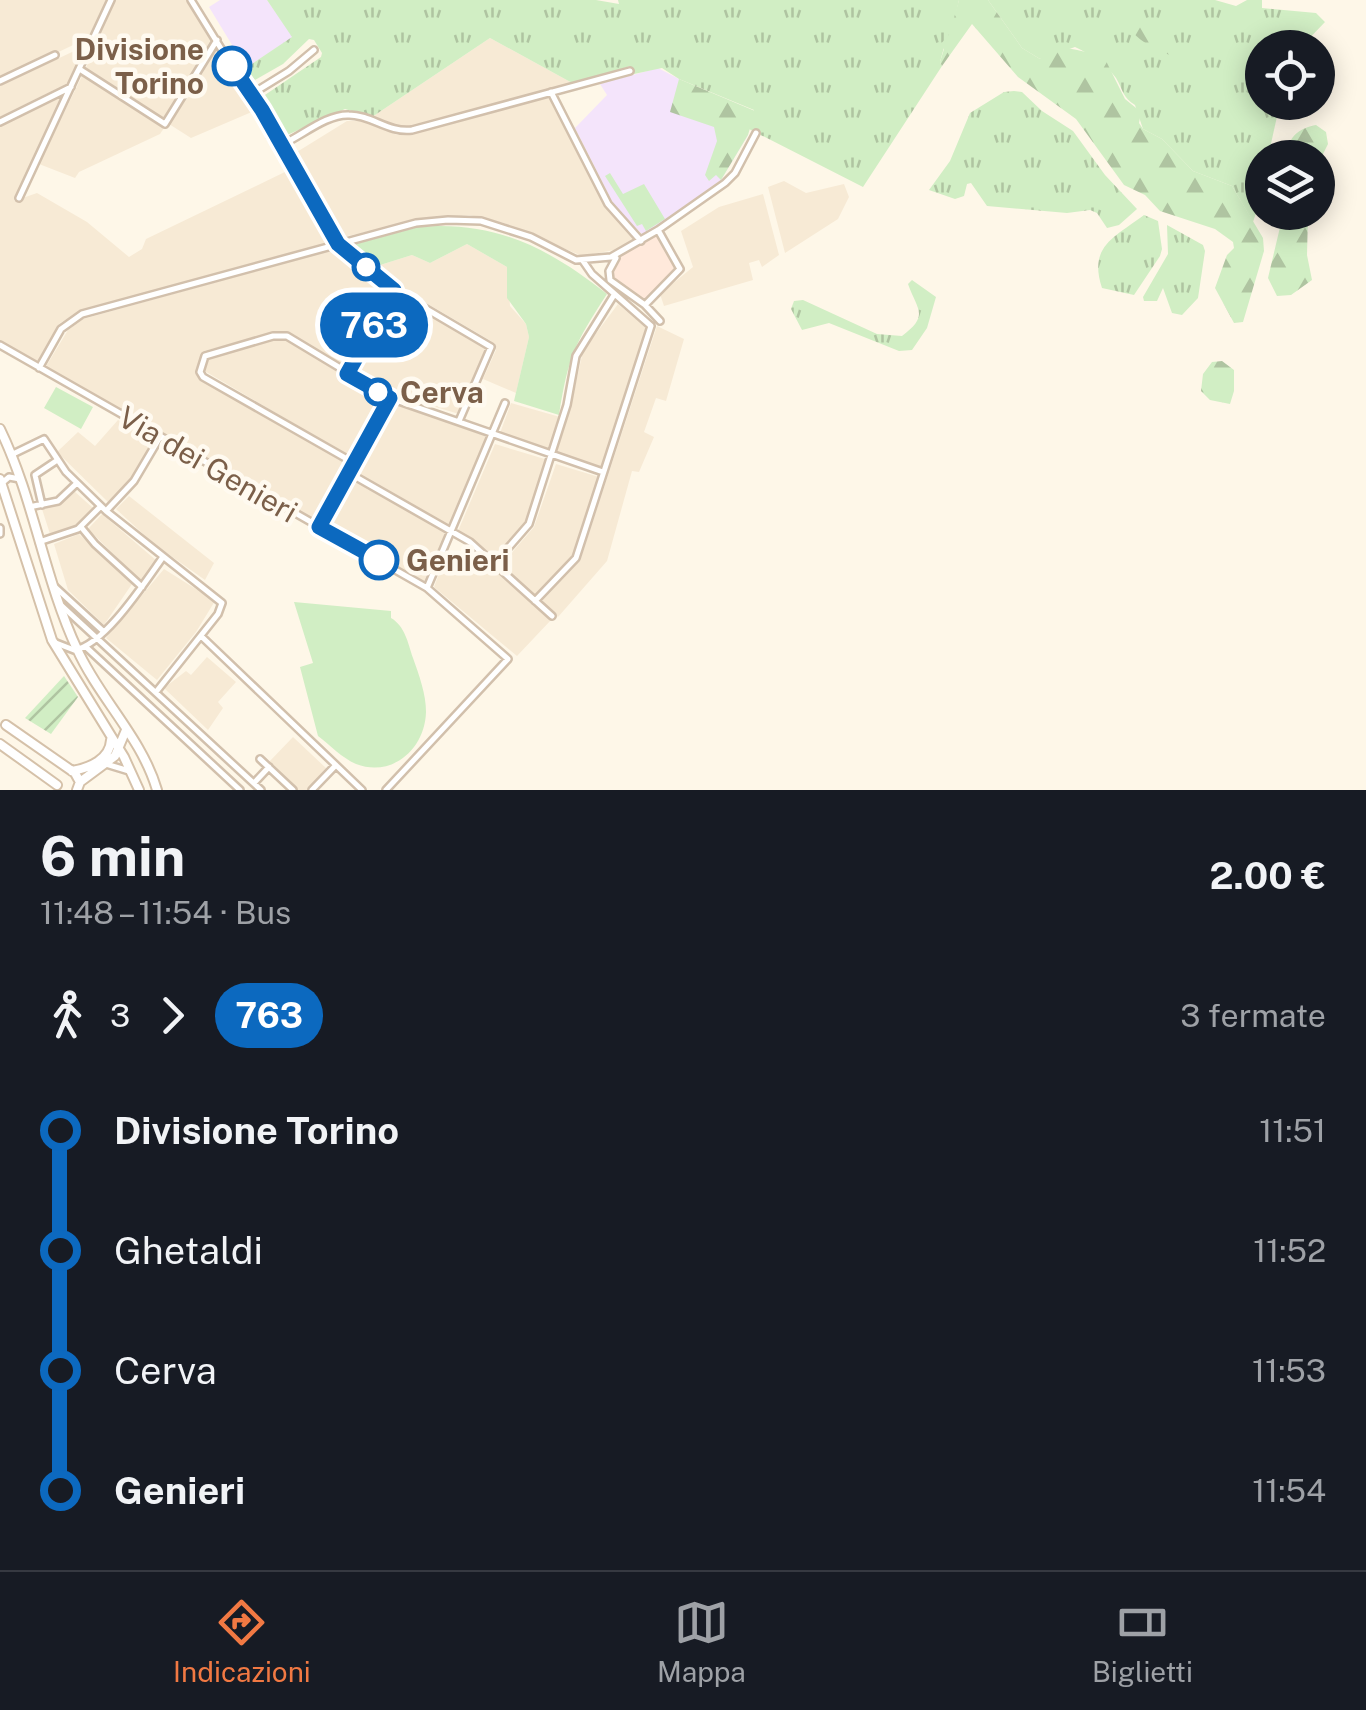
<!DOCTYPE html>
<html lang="it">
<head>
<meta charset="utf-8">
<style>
	body { margin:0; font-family:"Public Sans",sans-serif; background:#242831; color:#f1f3f6; height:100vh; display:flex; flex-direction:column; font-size:38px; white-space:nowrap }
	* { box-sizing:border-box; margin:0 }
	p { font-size:32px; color:#9ea1a6 }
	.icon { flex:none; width:55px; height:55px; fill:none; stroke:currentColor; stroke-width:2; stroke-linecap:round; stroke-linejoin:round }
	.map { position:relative; height:790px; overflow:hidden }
	.panel { display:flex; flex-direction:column; background:#171b24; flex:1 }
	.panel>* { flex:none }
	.badge { padding:0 20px; border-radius:32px; font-size:35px; line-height:65px }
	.controls { position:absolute; left:1245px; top:30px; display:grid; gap:20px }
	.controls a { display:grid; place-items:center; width:90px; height:90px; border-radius:50%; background:#171b24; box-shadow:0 5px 25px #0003; font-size:50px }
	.map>.badge { position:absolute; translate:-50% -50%; box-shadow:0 0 0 5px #fff }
	.legs { display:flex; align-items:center; gap:15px; height:110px; padding:0 40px; font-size:32px }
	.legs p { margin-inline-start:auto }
	.overview { display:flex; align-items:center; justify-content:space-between; height:170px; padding:0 40px }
	h1 { font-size:55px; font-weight:700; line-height:75px }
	ul { padding:0 40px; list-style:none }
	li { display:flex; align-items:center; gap:35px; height:120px; font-size:38px }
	li i { display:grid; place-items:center; width:15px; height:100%; margin:0 12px; background:currentColor }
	li i::after { content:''; width:25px; height:25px; margin:-12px; border:8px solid; border-radius:50%; background:#171b24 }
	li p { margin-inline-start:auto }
	li:first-child i { background:linear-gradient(#0000 50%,currentColor 0) }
	li:last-child i { background:linear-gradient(currentColor 50%,#0000 0) }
	.tabs { display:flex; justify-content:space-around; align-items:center; height:140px; border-top:2px solid #363941; background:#171b24; font-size:28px; color:#9ea1a6 }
	.tabs a { display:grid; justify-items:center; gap:5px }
	.tabs .selected { color:#f17943 }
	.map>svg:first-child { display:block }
	.residential { fill:#f7ead5 }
	.commercial { fill:#ffe9db }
	.education { fill:#f4e4fb }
	.grass { fill:url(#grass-tufts) }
	.forest { fill:url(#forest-firs) }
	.park { fill:#d1eec4 }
	.garden { fill:url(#garden-furrows) }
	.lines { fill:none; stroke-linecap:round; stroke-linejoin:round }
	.street-casing { stroke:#d2c0ac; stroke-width:10 }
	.secondary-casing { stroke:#d5c1a9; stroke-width:12 }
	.street { stroke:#fff; stroke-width:5 }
	.secondary { stroke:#fff; stroke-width:8 }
	.line-1-casing { stroke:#fff; stroke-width:22 }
	.line-1 { stroke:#0c69bf; stroke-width:15 }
	.stop-1-dot { fill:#fff; stroke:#0c69bf; stroke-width:5 }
	.labels { text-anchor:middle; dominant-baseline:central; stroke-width:9; stroke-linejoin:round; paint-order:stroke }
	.stop-label { font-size:30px; font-weight:bold; fill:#7b5f49; stroke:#fffaf0; text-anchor:start }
	.street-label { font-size:30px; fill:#7b5f49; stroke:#fffaf0 }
</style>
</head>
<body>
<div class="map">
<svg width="1366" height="790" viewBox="0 0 1366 790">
	<defs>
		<pattern id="grass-tufts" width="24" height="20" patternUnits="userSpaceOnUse" patternTransform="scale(2.5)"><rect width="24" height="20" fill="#d1eec4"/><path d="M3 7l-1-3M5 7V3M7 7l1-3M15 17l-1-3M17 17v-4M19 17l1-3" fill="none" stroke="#afc4a1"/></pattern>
		<pattern id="forest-firs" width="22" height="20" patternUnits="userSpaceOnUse" patternTransform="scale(2.5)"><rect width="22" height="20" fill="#d1eec4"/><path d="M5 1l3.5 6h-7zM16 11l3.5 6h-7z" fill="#afc4a1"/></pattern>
		<pattern id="garden-furrows" width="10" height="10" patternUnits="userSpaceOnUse" patternTransform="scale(2.5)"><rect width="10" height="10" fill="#d1eec4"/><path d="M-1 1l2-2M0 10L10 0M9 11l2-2" fill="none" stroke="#afc4a1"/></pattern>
	</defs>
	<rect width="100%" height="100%" fill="#fef7e8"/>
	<path class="residential" d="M0 0H107L92 36 0 80Z
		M115 0H187L213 41 164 121 85 70Z
		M490 38 574 84 412 127H394L372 117Z
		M89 44 72 81 0 117V86Z
		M217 47 254 111 191 138 169 124Z
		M82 76 164 128 160 134 79 172 75 178 39 164Z
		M67 93 14 201 37 193 87 222 129 257 142 249 146 239 289 170 333 241 83 310 60 323 37 362 0 341V126Z
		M550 97 611 214 636 239 625 248 582 256 504 223 469 215 414 221 339 238 292 155 347 121H365L397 135 409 134Z
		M784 181 806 193 844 184 849 197 838 219 785 253 768 187Z
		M763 194 779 255 762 267 759 260 749 263 753 280 664 306 660 294 693 267 681 231 719 207Z
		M467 244 507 267 510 306 526 324 529 337 516 393 483 379 496 350 491 341 392 283 377 266 412 255 430 263Z
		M339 248 391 291 345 367 289 334 277 332 204 351 197 374 201 380 348 463 317 521 45 368 68 330 83 319Z
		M395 293 487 349 459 414 396 395 352 373Z
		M618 304 648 329 601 469 556 454 570 410 583 351Z
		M657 326 684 339 666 401 656 398 644 432 654 437 639 472 632 471 607 561 558 617 541 602 580 561Z
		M279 339H285L384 399 352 458 203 370 208 358Z
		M392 403 488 437 449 526 353 471Z
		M511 403 560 417 548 452 499 436Z
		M118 420 154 439 134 475 108 502 57 452 78 432 95 446Z
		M495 444 548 460 524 529 496 559 458 531Z
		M556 464 599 477 571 560 536 597 501 565 534 527Z
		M349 476 446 532 426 583 323 525Z
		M74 491 93 508 79 524 50 534 42 509 57 504Z
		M129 496 214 563 205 580 154 544 116 509Z
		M102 514 157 561 141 581 88 529Z
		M79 534 132 584 104 625 68 590 54 544Z
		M469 549 551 620 517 656 434 587 446 555 455 562Z
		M164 569 215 601 196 632 157 680 106 638Z
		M207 657 236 682 218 702 223 708 208 730 164 688 186 671 191 675Z
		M293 737 327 769 308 790H298L268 763Z"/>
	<path class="commercial" d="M657 233 679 268 643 302 611 278V270L619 256Z"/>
	<path class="education" d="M220 0H267L293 37 246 68 209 7Z
		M658 68 679 79 748 135 721 180 643 235 615 207 575 128 607 95 600 84Z"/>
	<path class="grass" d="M267 0H596L619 4 618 0H959L955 18 958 25 946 40 940 62 942 66 863 187 749 129 754 110 679 79 662 68 634 74 630 66 574 84 490 38 372 117 345 109 285 136 280 134 259 99 321 57 322 53 314 40 309 39 283 64 255 80 246 68 292 37Z
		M988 0H1215L1236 6 1247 0H1262V8L1316 13 1325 22 1301 47 1262 48V102L1280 103 1268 157 1262 158V195L1253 222 1232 186 1193 171 1162 139 1143 129 1135 105C1123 98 1123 90 1116 78 1107 65 1090 54 1075 47L1040 59 1022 48Z
		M1014 91 1022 92 1042 111 1073 131 1105 175 1137 209 1119 225 1107 228 1097 213 1090 210 1067 213 987 206 971 183 967 184 964 196 955 199 929 190 950 161 970 113 1004 92Z
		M1144 215 1158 221 1162 249 1160 256 1134 295 1102 288C1088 246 1115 237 1144 215Z
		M1167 225 1203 245 1205 251 1198 298 1182 315 1172 313 1163 288 1157 301H1144L1143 297 1168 254Z
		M912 280 936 297 927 328 912 350 899 351 829 323 802 330 791 309 794 301 803 300 877 334 902 336C930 315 917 310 908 284Z"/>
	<path class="forest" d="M959 0H988L1022 48 1040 59 1054 47C1073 47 1085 54 1102 53L1125 99 1141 112 1139 123 1143 129 1162 139 1193 171 1232 186 1263 238 1264 251 1243 322 1234 323 1215 288 1227 255 1234 248 1233 242 1215 229 1160 211 1145 195 1124 185 1076 119 1018 77 972 24 942 66 940 62 944 49 940 45 957 25 954 18Z
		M1143 23C1147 26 1149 31 1153 35 1169 52 1204 43 1225 48 1197 69 1158 56 1134 34L1136 24Z
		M679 79 755 111 748 135 721 180 716 175 709 181 705 175 717 141 714 127 670 112Z
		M1316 125 1326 132 1328 144 1318 164V158L1290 157C1285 138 1299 128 1316 125Z
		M1308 214 1307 255 1312 280 1291 295 1277 296 1268 278 1281 223Z
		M1222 361 1234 370V391L1230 404 1210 400 1201 391 1203 374 1212 362Z"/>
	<path class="park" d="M610 173 623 194 644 184 665 219 646 231 642 224 637 226 605 176Z
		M437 226C505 225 555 253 607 294 575 343 568 357 559 415L514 401 529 337 526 324 507 298V267L467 244 430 263 412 255 377 266 352 245 418 227Z
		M56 387 93 407 81 429 44 408Z
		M294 602 391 611V618C405 626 408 643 413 658 419 675 426 694 426 712 425 749 392 778 356 764 342 758 330 745 318 736L300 667 313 663Z"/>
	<path class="garden" d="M64 676 78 697 51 734 25 718Z"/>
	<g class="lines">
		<g class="street-casing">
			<path id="street" d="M191 0 254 102 263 122
				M81 70 165 124 217 40
				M0 81 55 55
				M551 92 608 204 641 241
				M250 95 289 71 314 50
				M254 102 338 244 394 290 491 347 459 421
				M0 122 71 87
				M263 122 274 138
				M270 136 292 168
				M281 145C302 136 326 114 349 115 372 115 388 133 412 130L630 71
				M19 198 111 0
				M658 230 680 269 645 305 660 321
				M616 258 609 271 610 280 645 305
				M0 345 427 588 508 659 386 790
				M39 368 61 329 82 314 416 223 448 220 481 221 531 237 576 260 611 257 658 230 725 183 735 173 756 133
				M347 375 394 290
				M11 455 44 439 66 472 106 511 222 603 218 614 156 692
				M354 463 203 377 200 372 205 356 273 336H287L390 398 603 472
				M354 463 390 398
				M349 473 470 542 552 616
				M2 483 9 477 20 479
				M42 505 35 475 56 461
				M29 507 58 501 77 483
				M106 511 134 481 160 437
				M81 527 95 544 142 587
				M319 527 349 473
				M0 528V534
				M39 542 78 529 100 507
				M495 563 529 524 567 405 576 356 614 295
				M54 586 103 631
				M427 588 505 403
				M535 601 576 558 651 326 592 274 583 261
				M62 606 261 790
				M201 636 362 790
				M56 643 74 650C104 646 145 582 163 557
				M86 647 240 790
				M260 759 293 790
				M106 764 129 771
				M254 783 269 767
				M312 790 336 765"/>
		</g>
		<g class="secondary-casing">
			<path id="secondary" d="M0 429C34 499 44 578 77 649 99 698 142 738 157 790
				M0 479 52 640 124 757 139 790
				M6 725 75 773 80 782 77 790
				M0 744 57 785
				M72 771C90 768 110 759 111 740
				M80 782 115 756 126 730"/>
		</g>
		<use href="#street" class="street"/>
		<use href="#secondary" class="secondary"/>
	</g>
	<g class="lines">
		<g class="line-1-casing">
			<path id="line-1" d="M232 66 262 110 338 244 394 290 347 374 390 398 319 527 379 560"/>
		</g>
		<use href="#line-1" class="line-1"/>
	</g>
	<g class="stop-1-dot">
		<circle cx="232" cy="66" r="18"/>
		<circle cx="366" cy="267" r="12"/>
		<circle cx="378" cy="392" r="12"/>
		<circle cx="379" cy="560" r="18"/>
	</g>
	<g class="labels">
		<g class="stop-label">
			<text x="204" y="49" text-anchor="end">Divisione<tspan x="204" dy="34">Torino</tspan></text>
			<text x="400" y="392">Cerva</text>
			<text x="406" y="560">Genieri</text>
		</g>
		<g class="street-label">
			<text transform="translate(208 464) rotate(30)">Via dei Genieri</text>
		</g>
	</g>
</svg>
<div class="controls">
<a><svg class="icon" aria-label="locate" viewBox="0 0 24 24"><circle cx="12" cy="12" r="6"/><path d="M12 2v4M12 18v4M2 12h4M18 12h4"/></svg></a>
<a><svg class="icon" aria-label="layers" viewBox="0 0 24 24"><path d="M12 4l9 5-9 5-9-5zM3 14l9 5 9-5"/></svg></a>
</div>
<b class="badge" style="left:374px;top:325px;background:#0c69bf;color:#fff">763</b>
</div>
<section class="panel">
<div class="overview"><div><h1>6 min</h1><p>11:48 – 11:54 · Bus</p></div><b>2.00 €</b></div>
<div class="legs"><svg class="icon" aria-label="walk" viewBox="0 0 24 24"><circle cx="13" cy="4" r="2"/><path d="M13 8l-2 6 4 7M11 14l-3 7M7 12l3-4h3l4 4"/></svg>3<svg class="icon" aria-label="forward" viewBox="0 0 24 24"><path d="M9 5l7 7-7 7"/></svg><b class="badge" style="background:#0c69bf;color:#fff">763</b><p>3 fermate</p></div>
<ul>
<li><i style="color:#0c69bf"></i><b>Divisione Torino</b><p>11:51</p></li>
<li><i style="color:#0c69bf"></i><span>Ghetaldi</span><p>11:52</p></li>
<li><i style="color:#0c69bf"></i><span>Cerva</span><p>11:53</p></li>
<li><i style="color:#0c69bf"></i><b>Genieri</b><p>11:54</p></li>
</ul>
</section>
<nav class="tabs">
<a class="selected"><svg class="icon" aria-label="directions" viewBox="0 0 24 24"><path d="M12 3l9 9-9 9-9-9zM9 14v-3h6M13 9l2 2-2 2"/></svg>Indicazioni</a>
<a><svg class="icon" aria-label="map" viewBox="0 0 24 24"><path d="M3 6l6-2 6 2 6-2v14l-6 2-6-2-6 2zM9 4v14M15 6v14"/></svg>Mappa</a>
<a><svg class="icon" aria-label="tickets" viewBox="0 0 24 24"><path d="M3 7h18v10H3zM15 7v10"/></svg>Biglietti</a>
</nav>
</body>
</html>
